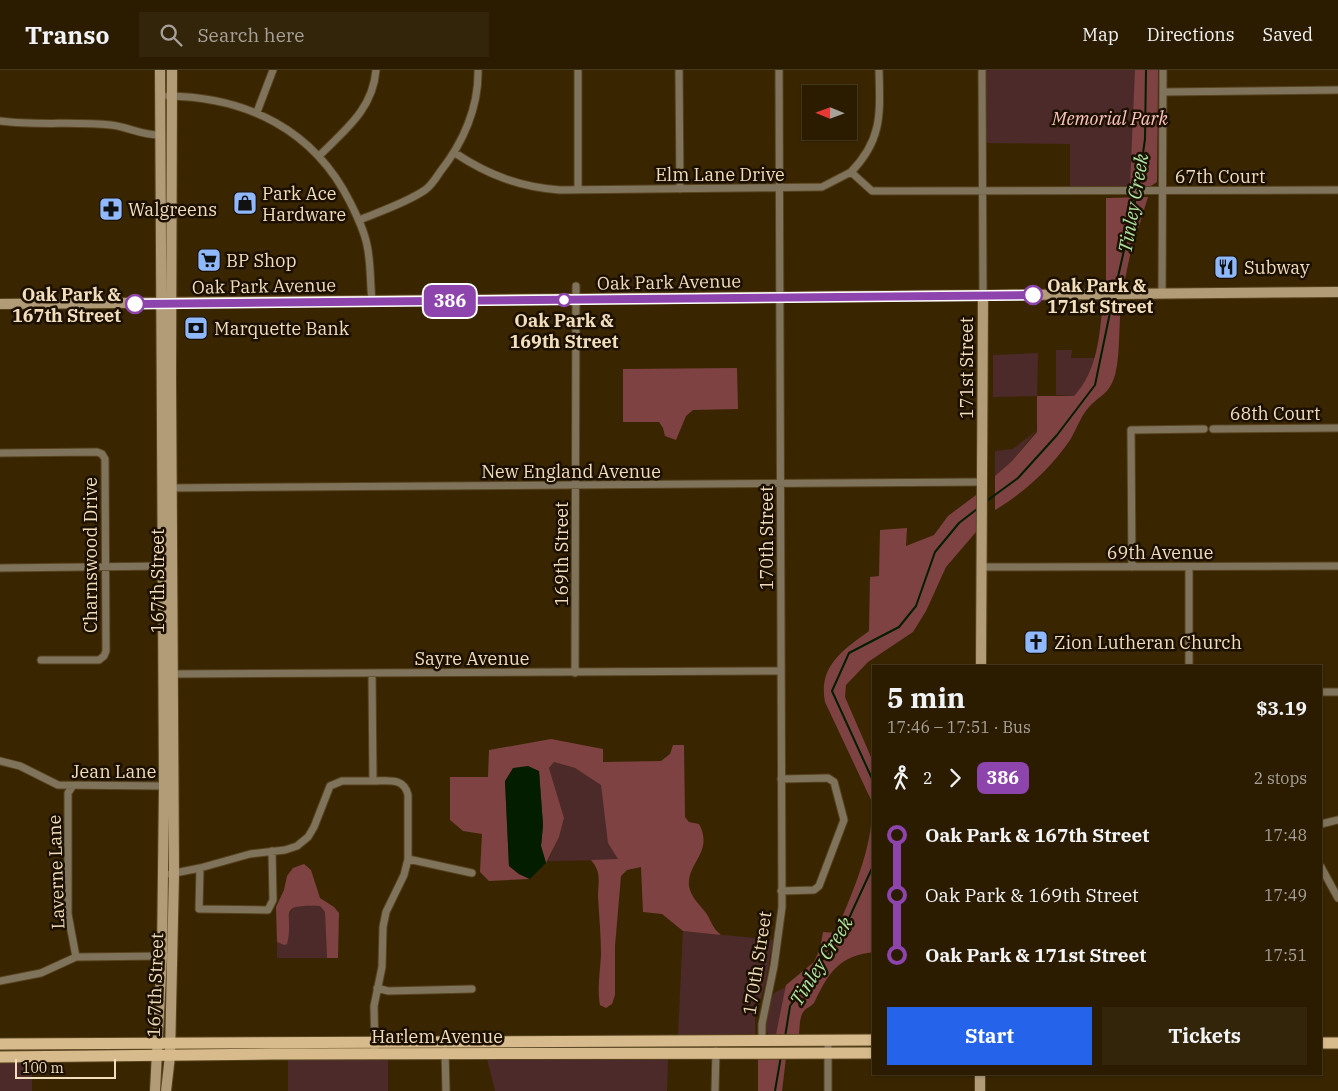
<!DOCTYPE html>
<html lang="en">
<head>
<meta charset="utf-8">
<style>
	body { margin:0; font-family:"IBM Plex Serif",serif; background:#33250a; color:#f1f3f6; height:100vh; display:flex; flex-direction:column; font-size:19px; white-space:nowrap }
	* { box-sizing:border-box; margin:0 }
	p { font-size:16px; color:#a6a199 }
	.icon { flex:none; width:28px; height:28px; fill:none; stroke:currentColor; stroke-width:2; stroke-linecap:round; stroke-linejoin:round }
	.map { position:relative; flex:1; overflow:hidden }
	.drawer { position:absolute; left:872px; top:595px; width:450px; height:410px; display:flex; flex-direction:column; background:#2b1c00; border-radius:0px; box-shadow:0 1px 4px #0004,0 0 0 1px #473a22 }
	.drawer>* { flex:none }
	.badge { padding:0 10px; border-radius:8px; font-size:18px; line-height:32px }
	.needle { width:32px; rotate:271deg }
	.fabs { position:absolute; left:802px; top:15px; display:grid; gap:10px }
	.fabs a { display:grid; place-items:center; width:55px; height:55px; border-radius:0px; background:#2b1c00; box-shadow:0 1px 4px #0004,0 0 0 1px #473a22; font-size:25px }
	.scale { position:absolute; left:15px; bottom:12px; width:101px; box-sizing:border-box; padding-left:5px; border:2px solid #f2debd; border-top:0; font-size:14px; line-height:18px; white-space:nowrap; color:#f2debd; -webkit-text-stroke:4px #1c1000; paint-order:stroke }
	.map>.badge { position:absolute; translate:-50% -50%; box-shadow:0 0 0 2px #fff }
	.legs { display:flex; align-items:center; gap:8px; height:55px; padding:0 15px; font-size:16px }
	.legs p { margin-inline-start:auto }
	.head { display:flex; align-items:center; justify-content:space-between; height:85px; padding:0 15px }
	h1 { font-size:28px; font-weight:800; line-height:38px }
	.button { display:flex; gap:10px; margin-top:auto; padding:10px 15px }
	.button a { flex:1; height:58px; border-radius:0px; background:#2563eb; color:#fff; font-size:20px; font-weight:800; line-height:58px; text-align:center }
	.button a+a { background:#33250a; color:#f1f3f6 }
	ul { padding:0 15px; list-style:none }
	li { display:flex; align-items:center; gap:18px; height:60px; font-size:19px }
	li i { display:grid; place-items:center; width:8px; height:100%; margin:0 6px; background:currentColor }
	li i::after { content:''; width:12px; height:12px; margin:-6px; border:4px solid; border-radius:50%; background:#2b1c00 }
	li p { margin-inline-start:auto }
	li:first-child i { background:linear-gradient(#0000 50%,currentColor 0) }
	li:last-child i { background:linear-gradient(currentColor 50%,#0000 0) }
	header { display:flex; align-items:center; gap:30px; box-sizing:border-box; height:70px; padding:0 25px; background:#2b1c00; border-bottom:1px solid #473a22 }
	header strong { font-size:24px }
	nav { display:flex; gap:28px; margin-inline-start:auto; font-size:18px }
	.search { width:350px; height:45px; background:#33250a; display:flex; align-items:center; gap:12px; box-sizing:border-box; padding:0 18px; border-radius:0px; color:#a6a199; font-size:19px }
	.map>svg:first-child { display:block }
	.green { fill:#4d2a2a }
	.forest { fill:#7e4243 }
	.water { fill:#031d00 }
	.lines { fill:none; stroke-linecap:round; stroke-linejoin:round }
	.stream { stroke:#031d00; stroke-width:2 }
	.street-casing { stroke:#57431e; stroke-width:9 }
	.secondary-casing { stroke:#57431e; stroke-width:12 }
	.primary-casing { stroke:#57431e; stroke-width:13 }
	.street { stroke:#80735c; stroke-width:7 }
	.secondary { stroke:#b29c77; stroke-width:10 }
	.primary { stroke:#d8bb8c; stroke-width:11 }
	.line-1-casing { stroke:#fff; stroke-width:11 }
	.line-1 { stroke:#8e44ad; stroke-width:8 }
	.stop-1-dot { fill:#fff; stroke:#8e44ad; stroke-width:2.5 }
	.labels { text-anchor:middle; dominant-baseline:central; stroke-width:5; stroke-linejoin:round; paint-order:stroke }
	.park-label { font-size:18px; font-style:italic; fill:#fec4c2; stroke:#1c1000 }
	.street-label { font-size:18px; fill:#f2debd; stroke:#1c1000 }
	.poi-label { font-size:18px; fill:#f2debd; stroke:#1c1000; text-anchor:start }
	.stop-label { font-size:18px; font-weight:bold; fill:#f2debd; stroke:#1c1000; text-anchor:start }
	.water-label { font-size:19px; font-style:italic; fill:#ade7a0; stroke:#1c1000 }
</style>
</head>
<body>
<header>
<strong>Transo</strong>
<div class="search"><svg class="icon" aria-label="search" viewBox="0 0 24 24"><circle cx="10" cy="10" r="6"/><path d="M15 15l6 6"/></svg>Search here</div>
<nav><a>Map</a><a>Directions</a><a>Saved</a></nav>
</header>
<div class="map">
<svg width="1338" height="1021" viewBox="0 0 1338 1021">
	<rect width="100%" height="100%" fill="#392600"/>
	<path class="green" d="M986 0H1158L1157 112 1151 116 1070 117V74L986 73Z
		M1056 280H1072L1071 288H1096L1085 313 1074 326 1056 325Z
		M1038 283 1037 326 993 327V285Z
		M1037 360 1012 391 995 406V381L1013 379Z
		M554 692 575 698 601 714 605 742 618 790 548 791 559 767 564 748 549 698Z
		M296 836H320L325 842 327 888H277V872L284 875C286 862 285 843 296 836Z
		M683 861 773 870 766 911 755 948V964L750 966H678Z
		M786 917 776 964H768C761 952 770 935 774 923Z
		M388 988V1021H288V989Z
		M487 989H668L667 1021H495Z
		M0 991H32V1021H0Z"/>
	<path class="forest" d="M1135 0H1158L1157 112 1151 116H1130Z
		M1148 127 1130 185 1124 214 1106 215V128Z
		M1103 233H1121C1119 252 1120 289 1115 305 1109 325 1101 324 1089 337 1080 347 1077 359 1070 370 1052 397 1023 424 995 440V406L1012 391 1037 362V326H1074C1098 300 1099 267 1103 233Z
		M737 298 738 339 693 340 686 346 676 370 665 366 663 358 659 352H623V299Z
		M976 425V462L946 497 926 541 913 562 868 592 846 615 845 627 874 694V882C839 886 829 902 815 931 812 937 807 937 804 941 799 947 800 957 799 964H776L786 915 814 892 820 879 823 862 836 863C852 822 874 777 872 732L825 632C818 596 843 580 869 561L870 507 879 506 880 460 907 458 906 476 934 465 948 446Z
		M551 669 603 679V692L661 691 670 684 673 675H684L685 747 689 752 699 754C714 782 687 792 689 816 691 829 702 836 708 846 712 854 714 859 721 865L683 861 662 844 643 842 641 797 627 800 621 806 615 876V925L612 934 606 938 600 935C597 918 600 903 601 885 601 865 599 846 598 826 598 811 602 803 591 790L618 789 608 773 601 715 575 698 554 692 549 698 564 748 559 767 546 793 541 776 543 755 539 701 505 711 509 796 519 804 530 809 489 811 480 802 482 764 463 761 450 750V707H488L489 680Z
		M304 794 311 800 320 828 334 837 339 843 338 888H327L325 842 320 836C274 834 295 844 287 874L284 875 277 872 276 837 284 820 287 806 293 798Z
		M758 988H786L782 1021H758Z"/>
	<path class="water" d="M528 696 539 701 543 755 541 776 546 793 530 809 519 804 509 796 505 711 513 698Z"/>
	<g class="lines">
		<path class="stream" d="M1138 118 1145 69 1146 0
			M1115 220 1137 123
			M988 430 1018 408 1057 365 1095 315 1113 228
			M874 713 832 621 849 583 899 557 916 536 935 482 959 453 977 439
			M785 967 790 936 844 859 874 794
			M775 1021 781 986"/>
		<g class="street-casing">
			<path id="street" d="M578 0V120
				M679 0 680 119
				M982 0 983 225
				M1163 22 1338 20
				M168 26C247 27 314 60 350 132 357 146 364 160 367 175 371 193 370 213 372 231
				M257 42 273 0
				M0 51C37 56 74 51 111 55 129 57 140 65 160 65
				M455 83C488 105 520 117 560 120L822 117 851 102 872 121 1338 120
				M319 86C345 60 373 39 376 0
				M851 102C883 69 880 43 879 0
				M359 150C381 141 406 133 425 120 431 116 436 108 440 102 463 73 479 37 478 0
				M1162 224 1163 0
				M1213 359 1338 358
				M0 383 97 382 102 384 105 389 106 581 104 586 99 590H41
				M169 418 982 412
				M982 497 1338 496
				M1132 497 1131 360 1204 359
				M1189 497V596
				M0 498 167 496
				M575 603 576 216
				M170 604 781 601
				M372 604 373 711C388 711 404 707 408 725V789L404 805 386 842 383 857 382 897 374 936 375 983
				M1321 622H1338
				M0 691 20 696 58 715 166 716
				M72 717 68 723V844L76 887
				M1321 754 1338 750
				M408 789 472 803
				M1321 797 1338 828
				M200 798 199 839 268 840 273 830 272 781
				M170 804 200 798 250 784 285 780 297 776 308 767 314 757 330 716 342 711H373
				M781 821 814 820 819 816 844 750 834 712 828 708 781 709
				M0 911 41 903 76 887 165 886
				M377 918 388 921 472 919
				M762 970V954L774 896 782 837 779 0
				M828 970V1021
				M445 981 446 1021
				M715 1021 716 981"/>
		</g>
		<g class="secondary-casing">
			<path id="secondary" d="M0 234 1338 222
				M981 596 983 225
				M980 1004V1021
				M155 1021 162 886 164 716 160 0
				M166 1021 170 986 174 803 171 306 172 0"/>
		</g>
		<g class="primary-casing">
			<path id="primary" d="M1321 973H1338
				M0 974 874 970
				M0 987 273 984 874 983"/>
		</g>
		<use href="#street" class="street"/>
		<use href="#secondary" class="secondary"/>
		<use href="#primary" class="primary"/>
	</g>
	<g class="lines">
		<g class="line-1-casing">
			<path id="line-1" d="M135 234 1033 225"/>
		</g>
		<use href="#line-1" class="line-1"/>
	</g>
	<defs>
		<g id="shop-square" transform="scale(1.25)"><rect x="-9" y="-9" width="18" height="18" rx="4" fill="#8fb8fd" stroke="#1c1000"/><path d="M-5-2.5h2.3a2.7 3.5 0 0 1 5.4 0H5L5.5 6h-11ZM-1.5-2.5h3a1.5 2.3 0 0 0-3 0Z" fill="#111"/></g>
		<g id="pharmacy-square" transform="scale(1.25)"><rect x="-9" y="-9" width="18" height="18" rx="4" fill="#8fb8fd" stroke="#1c1000"/><path d="M-2-6h4v4h4v4h-4v4h-4v-4h-4v-4h4Z" fill="#111"/></g>
		<g id="supermarket-square" transform="scale(1.25)"><rect x="-9" y="-9" width="18" height="18" rx="4" fill="#8fb8fd" stroke="#1c1000"/><path d="M-6-5.5h2.5l.6 2H6L4.5 2H-2.5L-4.4-4H-6ZM-1.5 3.2a1.3 1.3 0 1 0 .1 0ZM3 3.2a1.3 1.3 0 1 0 .1 0Z" fill="#111"/></g>
		<g id="restaurant-square" transform="scale(1.25)"><rect x="-9" y="-9" width="18" height="18" rx="4" fill="#8fb8fd" stroke="#1c1000"/><path d="M-5-6h1v4h1v-4h1v4h1v-4h1v5L-1.5 .5V6h-2V.5L-5-1ZM5-6V6H3V1.5H1.5Q1.5-4 5-6Z" fill="#111"/></g>
		<g id="bank-square" transform="scale(1.25)"><rect x="-9" y="-9" width="18" height="18" rx="4" fill="#8fb8fd" stroke="#1c1000"/><path d="M-6-4H6V4H-6ZM0-2.3a2.3 2.3 0 1 0 0 4.6a2.3 2.3 0 1 0 0-4.6Z" fill="#111"/></g>
		<g id="church-square" transform="scale(1.25)"><rect x="-9" y="-9" width="18" height="18" rx="4" fill="#8fb8fd" stroke="#1c1000"/><path d="M-1.2-6h2.4v3.5h3.3v2.4h-3.3V6h-2.4V-.1h-3.3v-2.4h3.3Z" fill="#111"/></g>
	</defs>
	<g fill-rule="evenodd">
		<use href="#shop-square" x="245" y="133"/>
		<use href="#pharmacy-square" x="111" y="139"/>
		<use href="#supermarket-square" x="209" y="190"/>
		<use href="#restaurant-square" x="1226" y="197"/>
		<use href="#bank-square" x="196" y="258"/>
		<use href="#church-square" x="1036" y="572"/>
	</g>
	<g class="stop-1-dot">
		<circle cx="1033" cy="225" r="9"/>
		<circle cx="564" cy="230" r="6"/>
		<circle cx="135" cy="234" r="9"/>
	</g>
	<g class="labels">
		<g class="park-label">
			<text x="1110" y="48">Memorial Park</text>
		</g>
		<g class="street-label">
			<text x="720" y="104">Elm Lane Drive</text>
			<text x="1220" y="106">67th Court</text>
			<text transform="translate(669 212) rotate(-1)">Oak Park Avenue</text>
			<text transform="translate(264 216) rotate(-1)">Oak Park Avenue</text>
			<text transform="translate(966 298) rotate(-90)">171st Street</text>
			<text x="1275" y="343">68th Court</text>
			<text x="571" y="401">New England Avenue</text>
			<text transform="translate(766 468) rotate(-90)">170th Street</text>
			<text x="1160" y="482">69th Avenue</text>
			<text transform="translate(561 484) rotate(-90)">169th Street</text>
			<text transform="translate(90 485) rotate(-90)">Charnswood Drive</text>
			<text transform="translate(157 511) rotate(-90)">167th Street</text>
			<text x="472" y="588">Sayre Avenue</text>
			<text x="114" y="701">Jean Lane</text>
			<text transform="translate(56 802) rotate(-92)">Laverne Lane</text>
			<text transform="translate(757 893) rotate(-81)">170th Street</text>
			<text transform="translate(155 915) rotate(-88)">167th Street</text>
			<text x="437" y="966">Harlem Avenue</text>
		</g>
		<g class="poi-label">
			<text x="262" y="123">Park Ace<tspan x="262" dy="21">Hardware</tspan></text>
			<text x="128" y="139">Walgreens</text>
			<text x="226" y="190">BP Shop</text>
			<text x="1244" y="197">Subway</text>
			<text x="214" y="258">Marquette Bank</text>
			<text x="1054" y="572">Zion Lutheran Church</text>
		</g>
		<g class="stop-label">
			<text x="1047" y="215">Oak Park &amp;<tspan x="1047" dy="21">171st Street</tspan></text>
			<text x="121" y="224" text-anchor="end">Oak Park &amp;<tspan x="121" dy="21">167th Street</tspan></text>
			<text x="564" y="250" text-anchor="middle">Oak Park &amp;<tspan x="564" dy="21">169th Street</tspan></text>
		</g>
		<g class="water-label">
			<text transform="translate(1133 133) rotate(-80)">Tinley Creek</text>
			<text transform="translate(821 891) rotate(-58)">Tinley Creek</text>
		</g>
	</g>
</svg>
<div class="fabs">
<a><svg class="needle" viewBox="-14 -14 28 28"><path d="M0-13l5 13h-10z" fill="#e53935"/><path d="M0 13l5-13h-10z" fill="#a6a199"/></svg></a>
</div>
<div class="scale">100 m</div>
<b class="badge" style="left:450px;top:231px;background:#8e44ad;color:#fff">386</b>
<section class="drawer">
<div class="head"><div><h1>5 min</h1><p>17:46 – 17:51 · Bus</p></div><b>$3.19</b></div>
<div class="legs"><svg class="icon" aria-label="walk" viewBox="0 0 24 24"><circle cx="13" cy="4" r="2"/><path d="M13 8l-2 6 4 7M11 14l-3 7M7 12l3-4h3l4 4"/></svg>2<svg class="icon" aria-label="forward" viewBox="0 0 24 24"><path d="M9 5l7 7-7 7"/></svg><b class="badge" style="background:#8e44ad;color:#fff">386</b><p>2 stops</p></div>
<ul>
<li><i style="color:#8e44ad"></i><b>Oak Park &amp; 167th Street</b><p>17:48</p></li>
<li><i style="color:#8e44ad"></i><span>Oak Park &amp; 169th Street</span><p>17:49</p></li>
<li><i style="color:#8e44ad"></i><b>Oak Park &amp; 171st Street</b><p>17:51</p></li>
</ul>
<div class="button"><a>Start</a><a>Tickets</a></div>
</section>
</div>
</body>
</html>
